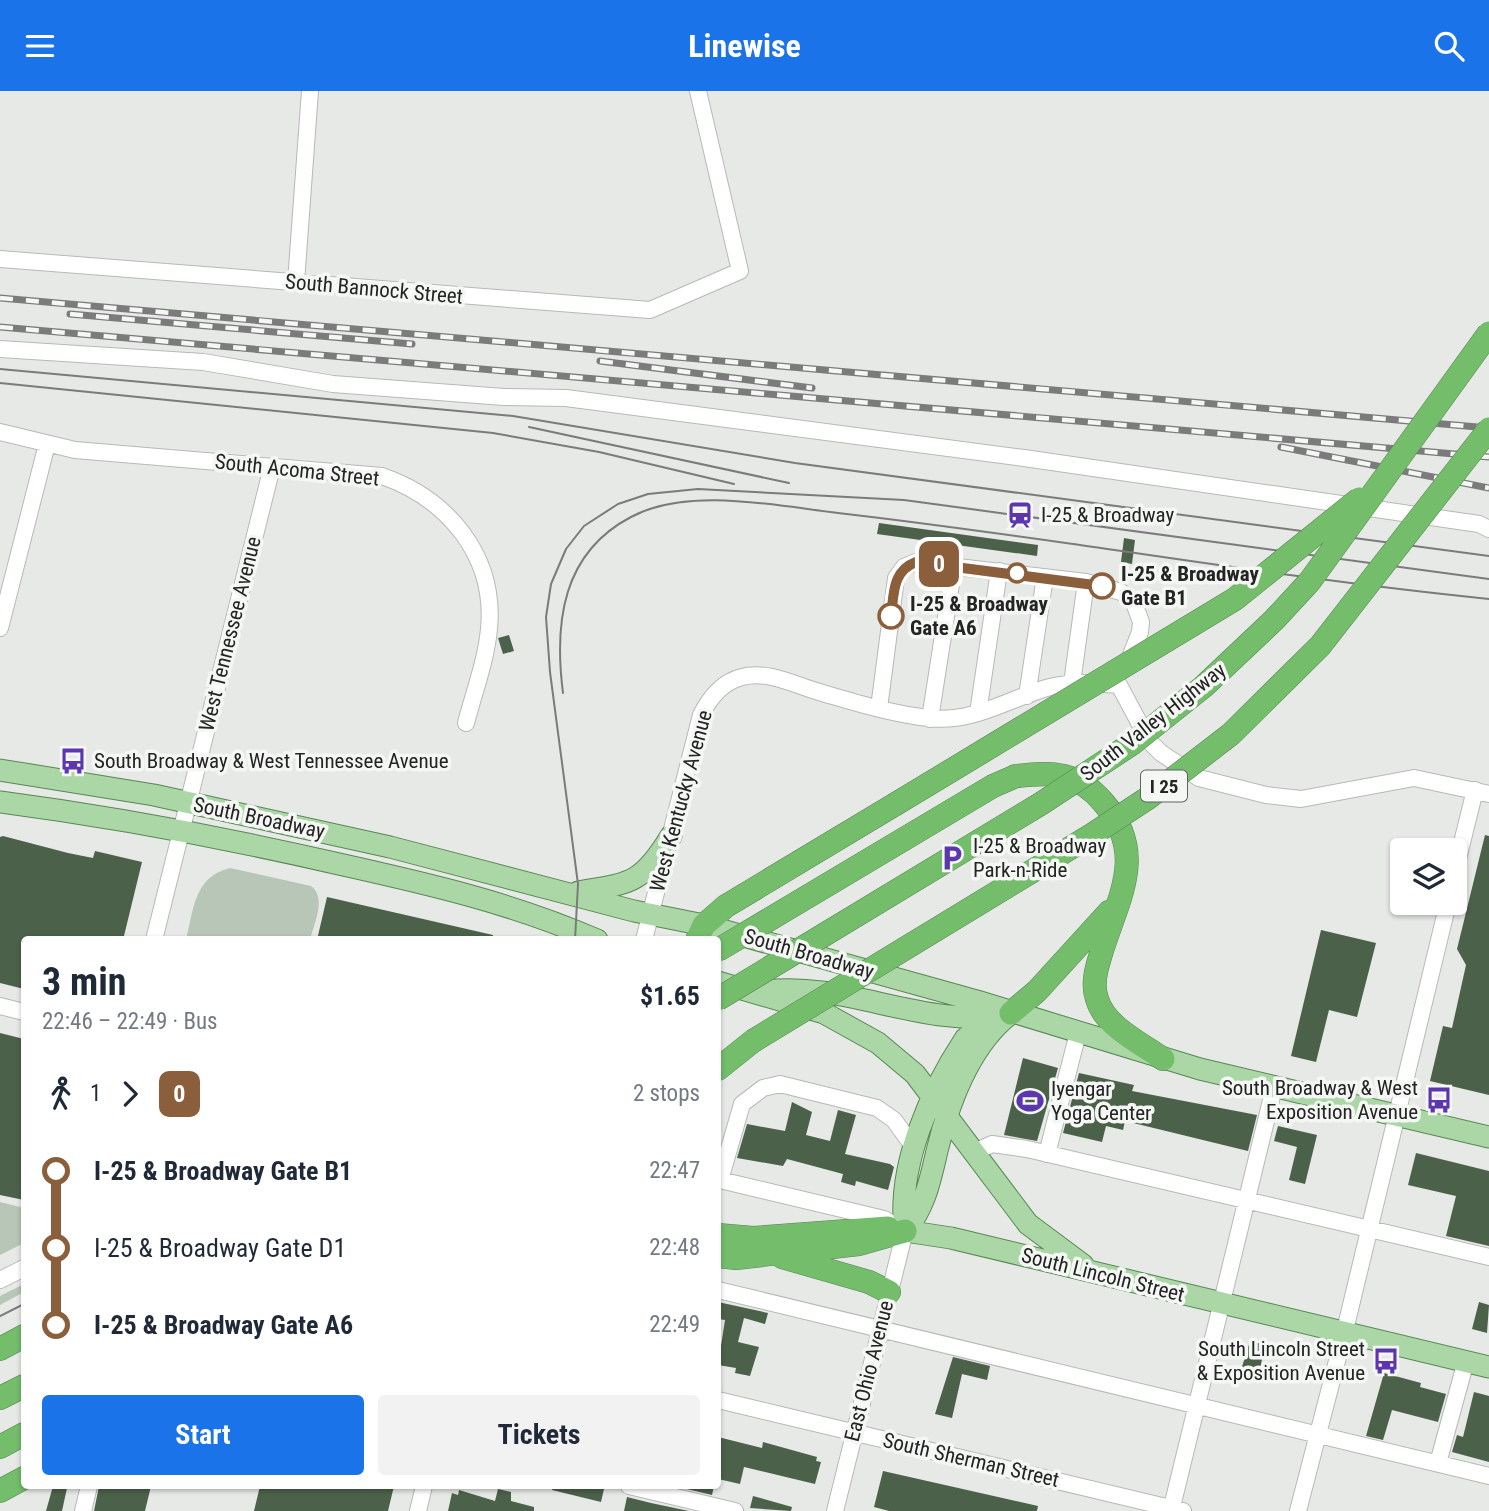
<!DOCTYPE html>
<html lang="en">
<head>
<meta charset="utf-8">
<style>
	body { margin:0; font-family:"Roboto Condensed",sans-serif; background:#f2f2f3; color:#1f2937; height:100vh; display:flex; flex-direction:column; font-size:26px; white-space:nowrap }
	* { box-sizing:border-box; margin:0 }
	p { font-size:23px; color:#747a83 }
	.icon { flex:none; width:38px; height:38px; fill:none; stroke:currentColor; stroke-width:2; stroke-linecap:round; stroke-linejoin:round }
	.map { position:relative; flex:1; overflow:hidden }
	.drawer { position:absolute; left:21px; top:845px; width:700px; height:553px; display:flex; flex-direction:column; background:#fff; border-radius:7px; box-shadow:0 2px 5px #0004 }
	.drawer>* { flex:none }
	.badge { padding:0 14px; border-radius:10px; font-size:24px; line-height:46px }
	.buttons { position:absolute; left:1390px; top:747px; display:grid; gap:14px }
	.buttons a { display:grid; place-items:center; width:77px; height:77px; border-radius:7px; background:#fff; box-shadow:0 2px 5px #0004; font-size:35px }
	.map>.badge { position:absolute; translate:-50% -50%; box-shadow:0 0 0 4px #fff }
	.legs { display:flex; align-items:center; gap:10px; height:77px; padding:0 21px; font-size:23px }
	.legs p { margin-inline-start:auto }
	.headline { display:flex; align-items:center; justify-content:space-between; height:119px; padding:0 21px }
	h1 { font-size:38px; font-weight:700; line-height:52px }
	.button { display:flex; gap:14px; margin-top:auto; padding:14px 21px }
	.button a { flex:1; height:80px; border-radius:7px; background:#1a73e8; color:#fff; font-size:28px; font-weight:700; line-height:80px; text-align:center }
	.button a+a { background:#f2f2f3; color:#1f2937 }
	ul { padding:0 21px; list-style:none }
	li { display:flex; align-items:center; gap:24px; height:77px; font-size:26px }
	li i { display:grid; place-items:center; width:10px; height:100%; margin:0 9px; background:currentColor }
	li i::after { content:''; width:18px; height:18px; margin:-9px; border:5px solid; border-radius:50%; background:#fff }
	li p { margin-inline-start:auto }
	li:first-child i { background:linear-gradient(#0000 50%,currentColor 0) }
	li:last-child i { background:linear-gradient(currentColor 50%,#0000 0) }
	header { display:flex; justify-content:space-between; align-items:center; height:91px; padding:0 21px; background:#1a73e8; color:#fff; font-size:32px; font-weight:700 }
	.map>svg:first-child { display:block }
	.green { fill:#b7c6b6 }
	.building { fill:#4b6149 }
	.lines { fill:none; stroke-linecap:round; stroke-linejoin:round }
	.minor-casing { stroke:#b7b9b6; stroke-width:18 }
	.major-casing { stroke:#578752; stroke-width:23 }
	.highway-casing { stroke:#578752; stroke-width:24 }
	.minor { stroke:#fff; stroke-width:16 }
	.major { stroke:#abd7a6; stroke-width:21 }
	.highway { stroke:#73bd6b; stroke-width:23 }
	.tram { stroke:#7a7b7a; stroke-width:2 }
	.rail-casing { stroke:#7a7b7a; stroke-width:7 }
	.rail { stroke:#f4f7f4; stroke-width:4.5; stroke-dasharray:13; stroke-linecap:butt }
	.highway-bridge-casing { stroke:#578752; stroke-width:24; stroke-linecap:butt }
	.highway-bridge { stroke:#73bd6b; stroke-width:23 }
	.line-1-casing { stroke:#fff; stroke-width:16 }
	.line-1 { stroke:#8b5e3c; stroke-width:10 }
	.stop-1-dot { fill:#fff; stroke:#8b5e3c; stroke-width:3.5 }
	.labels { text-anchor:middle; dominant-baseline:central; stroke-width:7; stroke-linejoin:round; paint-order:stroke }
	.shield { fill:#f4f7f4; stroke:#626362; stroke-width:2 }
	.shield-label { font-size:19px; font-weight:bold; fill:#232423 }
	.street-label { font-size:21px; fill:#232423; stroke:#f4f7f4 }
	.poi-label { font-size:21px; fill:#232423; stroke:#f4f7f4; text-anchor:start }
	.stop-label { font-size:21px; font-weight:bold; fill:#232423; stroke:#f4f7f4; text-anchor:start }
</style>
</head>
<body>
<header><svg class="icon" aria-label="menu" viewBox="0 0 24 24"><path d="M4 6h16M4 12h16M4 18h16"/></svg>Linewise<svg class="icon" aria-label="search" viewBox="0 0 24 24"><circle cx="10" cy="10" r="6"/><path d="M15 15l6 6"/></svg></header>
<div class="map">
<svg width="1489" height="1420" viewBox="0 0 1489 1420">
	<rect width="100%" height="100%" fill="#e7e9e7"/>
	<path class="green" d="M230 777 311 795C327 807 314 832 310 849H186C194 817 194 786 230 777Z
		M0 1111 24 1117V1152L0 1164Z
		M24 1193V1201L0 1214V1205Z"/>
	<path class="building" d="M879 432 1038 454 1037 465 877 443Z
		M1124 447 1135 449 1132 473 1121 471Z
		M509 544 514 560 503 563 498 547Z
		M1485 744 1489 745V1004L1430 990 1443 935 1452 937 1466 874 1457 858Z
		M3 745 68 762 93 767 95 760 142 771 123 849H24V898L0 892V746Z
		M327 806 493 844 492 849H317Z
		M1321 839 1376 852 1357 926 1329 919 1316 971 1291 965Z
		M0 942 24 948V1109L0 1104Z
		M1023 967 1058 977 1037 1050 1004 1044Z
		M1079 982 1134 994 1132 1000 1257 1024 1248 1060 1125 1030 1123 1039 1106 1035 1102 1051 1063 1042Z
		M792 1011 812 1021 806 1044 830 1050 838 1019 856 1024 845 1063 890 1073 894 1076 888 1099 856 1090 855 1095 841 1091 843 1083 787 1068 783 1075 737 1067 747 1033 785 1040Z
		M1278 1035 1317 1044 1305 1093 1289 1089 1297 1056 1274 1050Z
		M1416 1062 1489 1080V1155L1446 1145 1456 1105 1408 1094Z
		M718 1211 768 1222 765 1233 744 1227 738 1251 759 1256 750 1285 735 1282 736 1277 718 1274 725 1229 718 1228Z
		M1479 1211 1489 1214 1487 1242 1472 1238Z
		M1250 1250 1265 1254 1259 1283 1241 1279Z
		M953 1266 990 1275 987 1289 962 1283 952 1327 935 1323Z
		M1384 1282 1421 1292 1420 1296 1446 1303 1438 1331 1392 1319 1383 1349 1366 1345Z
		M1474 1301 1489 1305V1371L1452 1361 1457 1344 1463 1346Z
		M718 1346 762 1357 763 1351 817 1366 816 1370 821 1371 815 1393 744 1376 740 1393 718 1388Z
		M883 1380 1038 1415 1037 1420H889L874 1416Z
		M53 1395 67 1397 62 1420H46Z
		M99 1395H151L145 1420H94Z
		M260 1395H394L388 1420H254Z
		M553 1395H590L604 1398 601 1411 552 1399Z
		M674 1395H714L712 1404Z
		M498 1398 511 1401V1410L534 1416V1420H448L452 1402 458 1404 459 1399 495 1410Z
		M753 1405 792 1416 791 1420 750 1417Z
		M627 1406 651 1412 689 1420H624Z"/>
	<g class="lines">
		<g class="minor-casing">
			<path id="minor" d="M0 168 650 219 740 180 698 0
				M296 191 310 0
				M0 258 203 271 333 293 504 306 566 307 1024 367 1479 433 1489 438
				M0 341 75 359 382 385C448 408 496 465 489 538 486 570 474 601 466 632
				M0 537 47 353
				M1072 592 1086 491
				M1119 594 1149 650 1161 662 1199 687 1266 704 1301 708 1414 687 1489 703
				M1027 605 1045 486
				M879 617 896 487 904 476 916 471 1086 491 1121 501 1134 512 1141 531 1140 541 1127 574
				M978 622 999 480
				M930 628 954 474
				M1454 784 1475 699
				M154 849 272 376
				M644 849 701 624C710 606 722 591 742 586 767 579 795 594 819 601 854 611 891 623 928 627 972 633 1010 607 1050 596 1074 590 1094 592 1119 594
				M0 915 24 921
				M975 1061 992 1053 1027 1058 1489 1166
				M1047 1063 1078 942
				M0 1189 24 1177
				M718 1199 1489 1385
				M718 1309 1183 1420
				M1438 1372 1466 1270
				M629 1395 735 1420
				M83 1420 89 1395
				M418 1420 424 1395
				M835 1420 905 1140 884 1128 720 1089 742 1013 763 997 780 993 877 1017 894 1029 915 1058
				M1171 1420 1274 997
				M1298 1420 1345 1239 1448 812"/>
		</g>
		<g class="major-casing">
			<path id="major" d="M0 679 154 704 390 756 634 820 704 834 977 910 1200 978 1489 1046
				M0 711C114 726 226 747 339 773 429 793 512 812 597 849
				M578 801C631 792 642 793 671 745
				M718 891 824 922 878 952 915 983 1028 1133 1083 1174
				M766 900C847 890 926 939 1007 923
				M905 1140 951 1147 1489 1276
				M905 1140C925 1116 930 1090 937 1060 949 1011 969 955 1010 923
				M905 1140C897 1075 930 1001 965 948L972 942 997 933"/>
		</g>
		<g class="highway-casing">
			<path id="highway" d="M1016 685C1054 681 1076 680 1103 711 1149 764 1117 808 1100 866 1096 879 1092 894 1097 908 1105 936 1141 952 1163 968
				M697 849 704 834 726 815 894 714
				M1011 922 1037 900 1109 821
				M718 978 753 950
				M718 1144 753 1147 888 1137
				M718 1165 736 1167 859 1153 905 1140
				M782 1166 869 1191 889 1201
				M0 1258 24 1245
				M0 1307 24 1295
				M0 1356 24 1343
				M0 1400 24 1387"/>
		</g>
		<use href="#minor" class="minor"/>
		<use href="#major" class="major"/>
		<use href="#highway" class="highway"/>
		<path class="tram" d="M0 278 513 325 795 372 1489 465
			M0 292 493 342 599 361 734 393
			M529 336 789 392
			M563 602C554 532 562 462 631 426 688 395 777 415 838 422 917 431 995 442 1073 453 1211 473 1350 494 1489 508
			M575 849 578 793 550 581 546 526 551 493 566 458 584 435 618 413 648 403 698 398 904 409 1489 488
			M0 1225 24 1213"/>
		<g class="rail-casing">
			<path id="rail" d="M0 207 1489 337
				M70 223 412 253
				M0 236 1489 366
				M600 270 812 297
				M1281 356 1489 397"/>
		</g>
		<use href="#rail" class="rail"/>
		<g class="highway-bridge-casing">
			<path id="highway-bridge" d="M894 714 1235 508 1359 408
				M718 859 993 695 1016 685
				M718 908 1042 712 1133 652 1203 596 1274 529 1310 490 1489 242
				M753 950 1090 745 1148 707 1231 643 1320 555 1489 338"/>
		</g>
		<use href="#highway-bridge" class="highway-bridge"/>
	</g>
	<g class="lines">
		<g class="line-1-casing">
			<path id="line-1" d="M891 525C894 503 892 480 916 471L1102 495"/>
		</g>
		<use href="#line-1" class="line-1"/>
	</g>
	<defs>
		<g id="station-bare" transform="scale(2.1)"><path d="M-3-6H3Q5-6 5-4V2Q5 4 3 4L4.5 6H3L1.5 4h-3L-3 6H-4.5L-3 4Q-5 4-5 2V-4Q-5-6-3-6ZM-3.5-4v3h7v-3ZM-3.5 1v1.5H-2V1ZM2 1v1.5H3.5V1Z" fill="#5c36ae" stroke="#f4f7f4" stroke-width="2.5" paint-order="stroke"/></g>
		<g id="bus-bare" transform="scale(2.1)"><path d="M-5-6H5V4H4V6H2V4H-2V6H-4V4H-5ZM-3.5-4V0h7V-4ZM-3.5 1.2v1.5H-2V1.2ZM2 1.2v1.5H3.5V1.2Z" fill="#5c36ae" stroke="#f4f7f4" stroke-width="2.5" paint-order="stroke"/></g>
		<g id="parking-bare" transform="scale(2.1)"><path d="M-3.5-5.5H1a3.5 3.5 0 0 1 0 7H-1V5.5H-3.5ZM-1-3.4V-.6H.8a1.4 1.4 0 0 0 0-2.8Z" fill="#5c36ae" stroke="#f4f7f4" stroke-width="2.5" paint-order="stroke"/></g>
		<g id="stadium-bare" transform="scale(2.1)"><path d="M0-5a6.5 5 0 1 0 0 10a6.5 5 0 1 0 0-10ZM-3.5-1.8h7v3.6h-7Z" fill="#5c36ae" stroke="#f4f7f4" stroke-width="2.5" paint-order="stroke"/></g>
	</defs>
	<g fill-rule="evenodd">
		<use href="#station-bare" x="1020" y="424"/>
		<use href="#bus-bare" x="73" y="670"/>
		<use href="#parking-bare" x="952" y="767"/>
		<use href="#bus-bare" x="1439" y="1009"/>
		<use href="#stadium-bare" x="1030" y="1010"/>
		<use href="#bus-bare" x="1386" y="1270"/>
	</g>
	<g class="stop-1-dot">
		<circle cx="1017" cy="482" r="9"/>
		<circle cx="1102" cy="495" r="12"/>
		<circle cx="891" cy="525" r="12"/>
	</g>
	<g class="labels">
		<rect class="shield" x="1141" y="679.5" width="46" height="31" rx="5"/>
		<g class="shield-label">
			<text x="1164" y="695">I 25</text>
		</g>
		<g class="street-label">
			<text transform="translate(374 198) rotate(5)">South Bannock Street</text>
			<text transform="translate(297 379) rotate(6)">South Acoma Street</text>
			<text transform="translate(230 543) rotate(-76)">West Tennessee Avenue</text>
			<text transform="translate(1153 631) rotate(-38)">South Valley Highway</text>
			<text transform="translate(681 710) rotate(-75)">West Kentucky Avenue</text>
			<text transform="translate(259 727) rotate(12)">South Broadway</text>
			<text transform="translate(809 863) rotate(16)">South Broadway</text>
			<text transform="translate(1103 1184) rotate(14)">South Lincoln Street</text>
			<text transform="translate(869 1280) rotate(-76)">East Ohio Avenue</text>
			<text transform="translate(971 1369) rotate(13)">South Sherman Street</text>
		</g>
		<g class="poi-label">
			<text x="1041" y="424">I-25 &amp; Broadway</text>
			<text x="94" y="670">South Broadway &amp; West Tennessee Avenue</text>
			<text x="973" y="755">I-25 &amp; Broadway<tspan x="973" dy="24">Park-n-Ride</tspan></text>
			<text x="1418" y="997" text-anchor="end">South Broadway &amp; West<tspan x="1418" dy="24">Exposition Avenue</tspan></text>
			<text x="1051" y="998">Iyengar<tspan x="1051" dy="24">Yoga Center</tspan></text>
			<text x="1365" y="1258" text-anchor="end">South Lincoln Street<tspan x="1365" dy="24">&amp; Exposition Avenue</tspan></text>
		</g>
		<g class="stop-label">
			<text x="1121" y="483">I-25 &amp; Broadway<tspan x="1121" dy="24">Gate B1</tspan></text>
			<text x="910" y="513">I-25 &amp; Broadway<tspan x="910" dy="24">Gate A6</tspan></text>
		</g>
	</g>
</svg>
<div class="buttons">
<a><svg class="icon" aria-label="layers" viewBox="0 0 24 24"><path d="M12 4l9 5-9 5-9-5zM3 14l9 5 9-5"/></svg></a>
</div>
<b class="badge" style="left:939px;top:473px;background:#8b5e3c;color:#fff">0</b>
<section class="drawer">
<div class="headline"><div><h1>3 min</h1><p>22:46 – 22:49 · Bus</p></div><b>$1.65</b></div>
<div class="legs"><svg class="icon" aria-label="walk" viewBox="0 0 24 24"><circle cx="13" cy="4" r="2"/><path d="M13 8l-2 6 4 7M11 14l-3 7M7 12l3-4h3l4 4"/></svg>1<svg class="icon" aria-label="forward" viewBox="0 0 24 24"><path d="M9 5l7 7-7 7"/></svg><b class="badge" style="background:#8b5e3c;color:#fff">0</b><p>2 stops</p></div>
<ul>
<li><i style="color:#8b5e3c"></i><b>I-25 &amp; Broadway Gate B1</b><p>22:47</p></li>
<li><i style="color:#8b5e3c"></i><span>I-25 &amp; Broadway Gate D1</span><p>22:48</p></li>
<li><i style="color:#8b5e3c"></i><b>I-25 &amp; Broadway Gate A6</b><p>22:49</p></li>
</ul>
<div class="button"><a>Start</a><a>Tickets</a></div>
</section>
</div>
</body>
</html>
